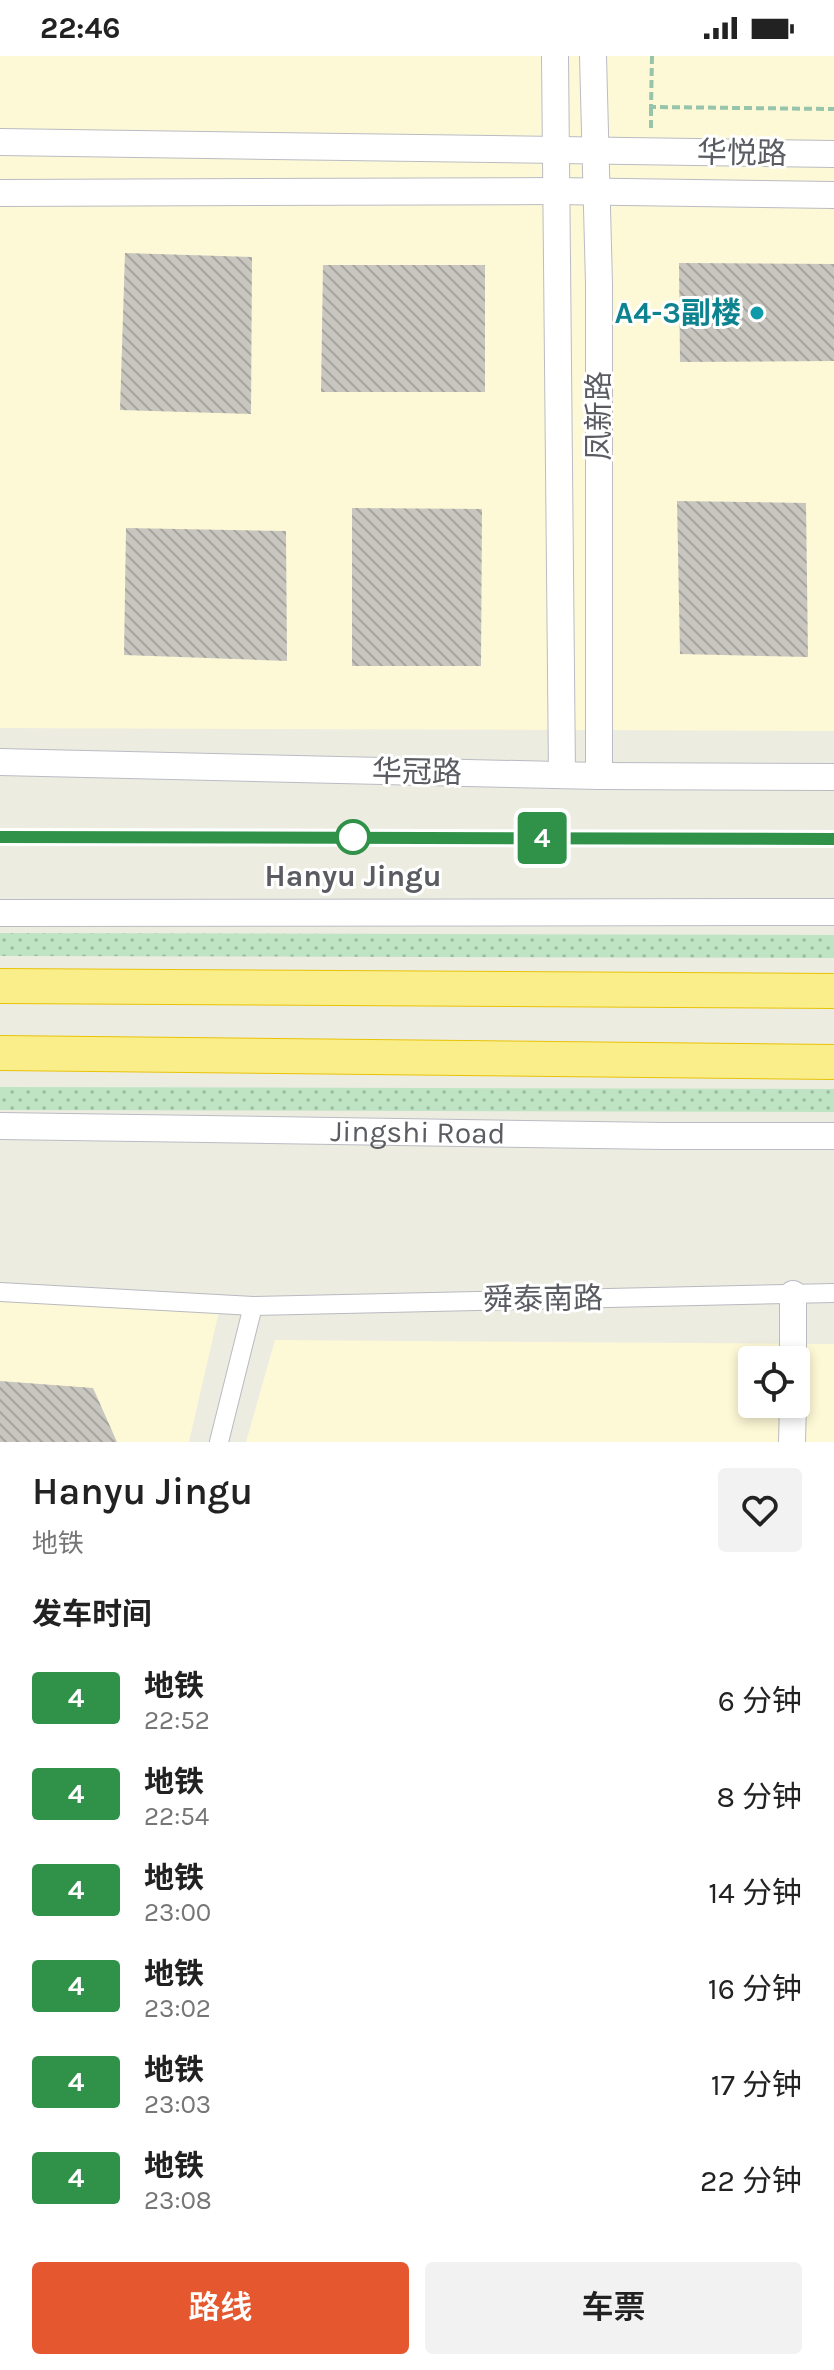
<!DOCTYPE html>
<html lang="zh">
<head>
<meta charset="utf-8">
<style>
	body { margin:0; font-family:Karla,"Noto Sans SC",sans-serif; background:#f2f2f2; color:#222; height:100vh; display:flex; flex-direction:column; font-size:30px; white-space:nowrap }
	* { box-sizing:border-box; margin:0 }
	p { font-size:26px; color:#767676 }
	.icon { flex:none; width:44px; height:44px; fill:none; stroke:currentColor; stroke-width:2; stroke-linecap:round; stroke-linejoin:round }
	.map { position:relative; height:1386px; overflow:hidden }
	.drawer { display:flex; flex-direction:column; background:#fff; flex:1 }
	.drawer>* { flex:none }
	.badge { padding:0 16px; border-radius:6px; font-size:28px; line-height:52px }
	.fabs { position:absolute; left:738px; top:1290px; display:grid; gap:16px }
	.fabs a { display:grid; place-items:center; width:72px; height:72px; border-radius:8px; background:#fff; box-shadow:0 4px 12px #0003; font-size:40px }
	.map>.badge { position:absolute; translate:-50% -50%; box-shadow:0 0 0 4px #fff }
	h2 { padding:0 32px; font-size:30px; line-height:72px }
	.round { display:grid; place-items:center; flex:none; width:84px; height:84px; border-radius:8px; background:#f2f2f2 }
	.headline { display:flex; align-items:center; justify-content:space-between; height:136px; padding:0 32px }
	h1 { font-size:38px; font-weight:600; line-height:60px }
	.cta { display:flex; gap:16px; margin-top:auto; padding:16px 32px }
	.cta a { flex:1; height:92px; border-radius:8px; background:#e5582f; color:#fff; font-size:32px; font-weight:600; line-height:92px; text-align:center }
	.cta a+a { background:#f2f2f2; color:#222 }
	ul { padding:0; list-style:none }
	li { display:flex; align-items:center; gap:24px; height:96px; padding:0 32px }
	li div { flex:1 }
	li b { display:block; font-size:30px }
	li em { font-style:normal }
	li .badge { min-width:88px; font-weight:700; text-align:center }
	.status { display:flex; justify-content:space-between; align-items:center; height:56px; padding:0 40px; background:#fff; direction:ltr }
	.status svg { height:22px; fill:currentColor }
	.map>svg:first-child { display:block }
	.commercial { fill:#fdf9d6; fill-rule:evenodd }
	.garden { fill:url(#garden-dots) }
	.building { fill:url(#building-back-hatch) }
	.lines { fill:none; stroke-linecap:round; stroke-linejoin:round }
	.street-casing { stroke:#b9bac0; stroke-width:20 }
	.secondary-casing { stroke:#babcc3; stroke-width:28 }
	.highway-casing { stroke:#e9c305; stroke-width:36 }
	.path { stroke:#97c4ab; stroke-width:4; stroke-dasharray:8 4; stroke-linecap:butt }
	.street { stroke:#fff; stroke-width:18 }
	.secondary { stroke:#fff; stroke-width:26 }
	.highway { stroke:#faee8b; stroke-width:34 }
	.line-casing { stroke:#fff; stroke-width:18 }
	.line { stroke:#2f9248; stroke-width:12 }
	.culture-dot { fill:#0f9aa8; stroke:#fff; stroke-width:3 }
	.stop-dot { fill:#fff; stroke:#2f9248; stroke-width:4 }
	.labels { text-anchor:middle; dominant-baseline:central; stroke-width:6; stroke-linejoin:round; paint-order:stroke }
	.street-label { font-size:30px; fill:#5a5c62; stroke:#fff }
	.culture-label { font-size:30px; font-weight:bold; fill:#0d838f; stroke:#fff; text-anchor:end }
	.stop-label { font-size:30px; font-weight:bold; fill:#5a5c62; stroke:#fff }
</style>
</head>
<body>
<div class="status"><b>22:46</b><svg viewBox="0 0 49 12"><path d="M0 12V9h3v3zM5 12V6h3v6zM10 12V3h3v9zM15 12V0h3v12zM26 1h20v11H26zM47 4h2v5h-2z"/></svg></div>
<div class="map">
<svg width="834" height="1386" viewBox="0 0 834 1386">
	<defs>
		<pattern id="garden-dots" width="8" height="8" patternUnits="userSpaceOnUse" patternTransform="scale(2)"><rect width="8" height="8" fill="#bee4c4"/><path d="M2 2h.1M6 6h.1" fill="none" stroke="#9dbca3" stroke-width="1.8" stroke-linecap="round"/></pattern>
		<pattern id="building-back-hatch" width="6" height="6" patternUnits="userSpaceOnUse" patternTransform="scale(2)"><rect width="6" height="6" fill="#c8c6bf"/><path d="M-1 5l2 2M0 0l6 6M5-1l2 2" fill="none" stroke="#a5a49f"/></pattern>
	</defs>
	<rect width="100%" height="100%" fill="#edece1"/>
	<path class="commercial" d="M0 0H834V675L0 672Z
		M0 1237 220 1251 189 1386H0Z
		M275 1284 834 1288V1386H246ZM752 1304H796V1348H752Z"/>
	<path class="garden" d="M0 877 834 879V902L0 900Z
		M0 1031 834 1033V1056L0 1054Z"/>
	<path class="building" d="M125 197 252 201 251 358 120 354Z
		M679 207 834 208V305L680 306Z
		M323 209H485V336H321Z
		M677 445 806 447 808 601 680 598Z
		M352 452 482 453 481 610H352Z
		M126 472 286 475 287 605 124 599Z
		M0 1325 93 1332 117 1386H0Z"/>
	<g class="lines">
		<g class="street-casing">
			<path id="street" d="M0 1236 253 1250 834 1237
				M219 1386 253 1250"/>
		</g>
		<g class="secondary-casing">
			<g id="secondary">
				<path d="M555 0 562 719"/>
				<path d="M593 0 599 228V720"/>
				<path d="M0 86 834 98"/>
				<path d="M0 137 555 135 834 139"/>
				<path d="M0 706 599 720 834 721"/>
				<path d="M0 857 834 856"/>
				<path id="s1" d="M0 1070 664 1080H834"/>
				<path d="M793 1304V1238"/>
				<path d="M792 1386 793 1348"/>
			</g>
		</g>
		<g class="highway-casing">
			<path id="highway" d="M0 930 834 935
				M0 997 834 1006"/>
		</g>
		<path class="path" d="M652 0 651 51 834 53
			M651 72V51"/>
		<use href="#street" class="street"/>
		<use href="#secondary" class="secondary"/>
		<use href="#highway" class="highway"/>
	</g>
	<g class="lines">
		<g class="line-casing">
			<path id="line" d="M0 781 834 783"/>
		</g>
		<use href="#line" class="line"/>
	</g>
	<circle class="culture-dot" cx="757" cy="257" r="8"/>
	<circle class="stop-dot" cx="353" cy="781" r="16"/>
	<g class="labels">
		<g class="street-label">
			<text transform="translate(742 97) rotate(1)">华悦路</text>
			<text transform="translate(599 360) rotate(-90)">凤新路</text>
			<text transform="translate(417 716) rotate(1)">华冠路</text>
			<text stroke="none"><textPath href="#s1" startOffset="418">Jingshi Road</textPath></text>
			<text transform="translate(543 1243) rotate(-1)">舜泰南路</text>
		</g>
		<g class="culture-label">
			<text x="741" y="257">A4-3副楼</text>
		</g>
		<g class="stop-label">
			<text x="353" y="820">Hanyu Jingu</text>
		</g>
	</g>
</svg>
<div class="fabs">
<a><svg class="icon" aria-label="locate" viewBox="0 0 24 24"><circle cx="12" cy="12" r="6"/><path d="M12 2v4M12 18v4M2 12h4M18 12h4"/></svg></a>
</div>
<b class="badge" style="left:542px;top:782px;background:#2f9248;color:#fff">4</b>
</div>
<section class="drawer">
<div class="headline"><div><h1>Hanyu Jingu</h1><p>地铁</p></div><a class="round"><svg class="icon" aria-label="heart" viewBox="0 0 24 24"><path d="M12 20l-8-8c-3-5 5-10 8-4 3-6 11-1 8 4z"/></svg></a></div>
<h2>发车时间</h2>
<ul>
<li><span class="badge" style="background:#2f9248;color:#fff">4</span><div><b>地铁</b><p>22:52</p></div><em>6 分钟</em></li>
<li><span class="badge" style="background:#2f9248;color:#fff">4</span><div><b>地铁</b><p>22:54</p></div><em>8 分钟</em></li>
<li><span class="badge" style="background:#2f9248;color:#fff">4</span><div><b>地铁</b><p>23:00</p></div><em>14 分钟</em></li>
<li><span class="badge" style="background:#2f9248;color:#fff">4</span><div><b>地铁</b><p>23:02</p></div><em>16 分钟</em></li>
<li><span class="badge" style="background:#2f9248;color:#fff">4</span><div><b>地铁</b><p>23:03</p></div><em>17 分钟</em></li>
<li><span class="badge" style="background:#2f9248;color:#fff">4</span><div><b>地铁</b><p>23:08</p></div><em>22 分钟</em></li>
</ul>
<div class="cta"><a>路线</a><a>车票</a></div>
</section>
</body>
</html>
